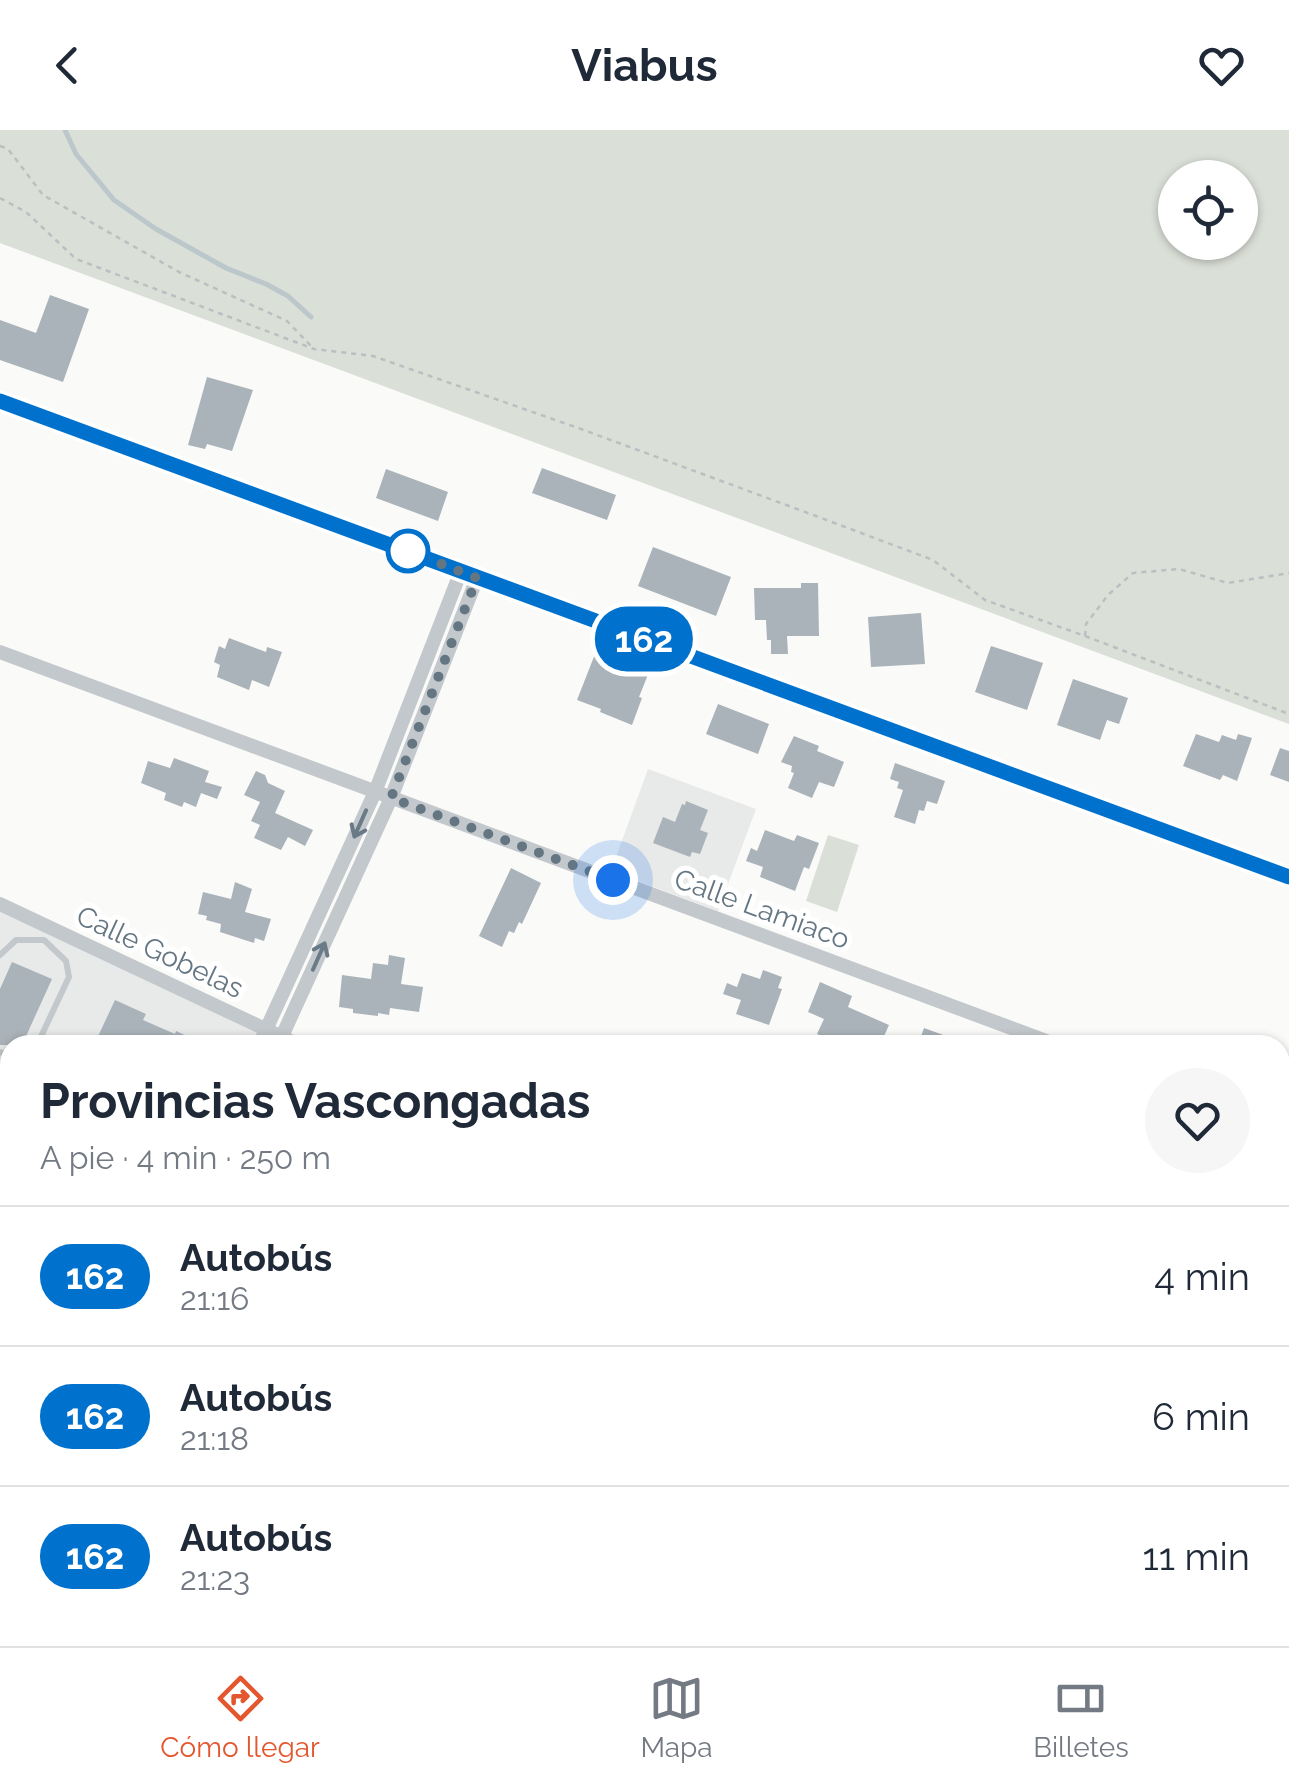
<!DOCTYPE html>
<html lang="es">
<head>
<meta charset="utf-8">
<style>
	body { margin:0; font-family:Raleway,sans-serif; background:#f6f6f7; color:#1f2937; height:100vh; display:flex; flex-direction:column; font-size:38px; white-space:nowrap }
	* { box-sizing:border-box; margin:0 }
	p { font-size:32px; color:#747a83 }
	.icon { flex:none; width:55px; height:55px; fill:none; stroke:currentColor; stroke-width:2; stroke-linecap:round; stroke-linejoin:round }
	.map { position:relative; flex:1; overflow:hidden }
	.panel { position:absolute; left:0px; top:905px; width:1290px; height:612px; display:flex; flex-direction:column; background:#fff; border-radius:30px 30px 0 0; box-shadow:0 2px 8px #0004 }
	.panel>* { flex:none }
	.badge { padding:0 20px; border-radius:32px; font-size:35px; line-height:65px }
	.controls { position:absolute; left:1158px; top:30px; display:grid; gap:20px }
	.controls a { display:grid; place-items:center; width:100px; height:100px; border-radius:50%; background:#fff; box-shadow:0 2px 8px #0004; font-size:50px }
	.you { position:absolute; width:50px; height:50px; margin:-25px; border:8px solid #fff; border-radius:50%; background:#1a73e8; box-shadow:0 0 0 15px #1a73e833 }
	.map>.badge { position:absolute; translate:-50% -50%; box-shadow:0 0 0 5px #fff }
	.round { display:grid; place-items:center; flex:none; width:105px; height:105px; border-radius:52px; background:#f6f6f7 }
	.overview { display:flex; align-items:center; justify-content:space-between; height:170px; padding:0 40px }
	h1 { font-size:48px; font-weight:700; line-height:75px }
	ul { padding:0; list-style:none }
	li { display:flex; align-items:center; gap:30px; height:140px; padding:0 40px; border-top:2px solid #e0e1e3 }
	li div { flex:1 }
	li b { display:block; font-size:38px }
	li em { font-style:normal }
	li .badge { min-width:110px; font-weight:700; text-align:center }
	header { display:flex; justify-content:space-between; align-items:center; height:130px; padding:0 40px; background:#fff; font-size:45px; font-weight:700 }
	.tab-bar { display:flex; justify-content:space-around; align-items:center; height:140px; border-top:2px solid #e0e1e3; background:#fff; font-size:28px; color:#747a83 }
	.tab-bar a { display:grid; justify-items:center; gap:5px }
	.tab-bar .selected { color:#e4572e }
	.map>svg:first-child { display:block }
	.built { fill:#e8e9e9 }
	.green { fill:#dadfd7; fill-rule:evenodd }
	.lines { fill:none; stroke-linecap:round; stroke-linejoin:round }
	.stream { stroke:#bbc7cb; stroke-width:5 }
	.building { fill:#aab3b9 }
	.path { stroke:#bbbfc2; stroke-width:2.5; stroke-dasharray:5 5; stroke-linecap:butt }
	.service { stroke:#c3c8cc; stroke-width:6 }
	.minor { stroke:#c3c8cc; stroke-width:14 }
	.tertiary { stroke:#c3c8cc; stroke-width:18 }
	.motorway { stroke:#d6dbdf; stroke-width:25 }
	.oneway { stroke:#6a7a87 }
	.line-casing { stroke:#fff; stroke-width:22 }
	.line { stroke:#0072ce; stroke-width:15 }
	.walk { stroke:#657683; stroke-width:10; stroke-dasharray:0 18 }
	.stop-dot { fill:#fff; stroke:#0072ce; stroke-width:5 }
	.labels { text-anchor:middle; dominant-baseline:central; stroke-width:10; stroke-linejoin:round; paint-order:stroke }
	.street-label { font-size:28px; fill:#657683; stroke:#fff }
</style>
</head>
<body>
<header><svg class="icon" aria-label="back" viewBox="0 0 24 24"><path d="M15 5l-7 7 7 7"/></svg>Viabus<svg class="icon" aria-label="heart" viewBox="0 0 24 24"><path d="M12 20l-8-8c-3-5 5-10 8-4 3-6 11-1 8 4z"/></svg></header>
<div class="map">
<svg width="1289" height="1516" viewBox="0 0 1289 1516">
	<rect width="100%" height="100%" fill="#fafaf8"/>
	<path class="built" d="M648 639 756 679 718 781 611 741Z
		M0 781 282 915H10V946L0 942Z"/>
	<path class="green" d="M0 0H1289V594L0 113ZM1175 48H1240V112H1175Z
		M828 705 859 715 837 782 806 771Z"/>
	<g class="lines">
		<path class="stream" d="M65 0 76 24 114 70 156 99 226 138 266 154 288 166 311 187"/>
	</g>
	<path class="building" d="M50 165 89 179 63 252 0 230V190L36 203Z
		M207 247 253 260 232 321 207 314 205 319 188 315Z
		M542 338 616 365 607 390 532 363Z
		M386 339 448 362 438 391 376 368Z
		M653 417 731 447 716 486 638 456Z
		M801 453H818L819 506H787L788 524H771V510H767L766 490H755L754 458H801Z
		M921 483 925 534 871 537 868 487Z
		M229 508 266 522 267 517 282 522 269 557 252 550 249 560 217 547 220 535 214 532 219 516 225 519Z
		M622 515 633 519 629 529 651 537 639 567 642 568 632 595 600 582 601 579 577 570 597 519 618 527Z
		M991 516 1043 533 1027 580 975 562Z
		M1073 549 1128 568 1119 594 1107 590 1100 610 1057 595Z
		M718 574 769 594 758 624 706 604Z
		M1196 604 1219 612 1222 605 1236 610 1238 604 1252 608 1237 651 1223 645 1220 650 1183 636Z
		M794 606 819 616 817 621 844 632 834 657 819 652 812 668 788 658 794 643 791 642 792 636 781 632Z
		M1280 618 1289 621V652L1270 645Z
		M174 628 209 641 205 652 222 657 217 669 201 663 196 677 184 672 182 677 164 670 166 663 141 653 148 631 170 638Z
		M895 633 945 651 937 674 927 671 924 681 919 680 915 694 894 687 903 660 897 658 899 652 890 649Z
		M256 641 265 645 268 653 285 661 275 683 313 700 305 716 288 707 281 720 254 708 260 695 251 691 260 672 244 665Z
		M686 671 708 680 700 700 708 703 700 724 692 722 690 727 653 713 663 687 675 692 682 674 685 675Z
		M765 700 794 711 797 705 819 713 809 739 804 737 795 761 760 747 763 737 746 731 751 718 757 721Z
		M511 738 541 753 522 794 519 792 514 803 509 801 502 817 479 806Z
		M235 752 252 759 245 782 271 789 264 811 255 808 254 813 220 802 221 794 206 790 207 786 198 784 203 762 231 769Z
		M389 825 405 828 401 854 423 857 419 882 390 878 389 885 378 883V886L353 883V879L339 877 342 845 371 849 373 833 388 835Z
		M12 832 52 849 22 915H0V859Z
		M763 840 782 847 778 858 782 859 769 895 736 884 741 870 723 864 727 853 737 857 742 843 760 849Z
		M820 852 852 866 848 877 889 895 880 915H842L817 904 824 889 808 882Z
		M115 870 146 884 143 890 175 904 176 901 206 915H94Z
		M924 898 968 914V915H918Z"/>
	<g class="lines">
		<path class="path" d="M0 16 8 19 43 65 179 142 287 191 313 218
			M0 68 26 82 76 129 314 219 373 226 581 299 816 386 933 430 985 470 1085 506 1086 494 1108 465 1133 443 1179 439 1228 453 1289 443
			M1085 506 1289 584
			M1217 1516 1222 1508"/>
		<path class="service" d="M0 825 16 810H44L66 831 69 847 37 915
			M0 922 10 926"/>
		<path class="minor" d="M0 271 1289 747
			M0 522 1057 915
			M0 774 299 915
			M259 915 375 662 461 441
			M278 915 391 668 477 448
			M1280 968 1289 967
			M1280 1216 1289 1215
			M0 1256 10 1235
			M0 1265 10 1270
			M0 1374 10 1379
			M1280 1414 1289 1419
			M1280 1432 1282 1440 1280 1450
			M1289 1459 1287 1475 1289 1484
			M1280 1495 1289 1493
			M489 1508 507 1516
			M160 1516 165 1508
			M680 1516 685 1508"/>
		<path class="tertiary" d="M0 1498 10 1503
			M19 1508 36 1516"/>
		<path class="motorway" d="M0 960 10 965
			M0 988 10 993
			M0 1016 10 1020
			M1006 1508 1021 1516
			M1057 1508 1072 1516
			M1113 1508 1128 1516
			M1260 1513 1272 1508"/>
	</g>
	<defs><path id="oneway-shaft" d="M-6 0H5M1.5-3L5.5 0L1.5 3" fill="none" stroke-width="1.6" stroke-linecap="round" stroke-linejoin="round" transform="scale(2.5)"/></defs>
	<g class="oneway">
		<use href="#oneway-shaft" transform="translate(360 694) rotate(114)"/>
		<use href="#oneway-shaft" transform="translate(319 826) rotate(-66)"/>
	</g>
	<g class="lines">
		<g class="line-casing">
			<path id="line" d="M0 271 1289 747"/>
		</g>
		<use href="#line" class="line"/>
		<path class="walk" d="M408 421 477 448 391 668 613 750"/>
	</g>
	<circle class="stop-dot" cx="408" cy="421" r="20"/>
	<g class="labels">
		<g class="street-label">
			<text transform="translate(762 779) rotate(20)">Calle Lamiaco</text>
			<text transform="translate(160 822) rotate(25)">Calle Gobelas</text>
		</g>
	</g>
</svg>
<div class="controls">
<a><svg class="icon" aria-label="locate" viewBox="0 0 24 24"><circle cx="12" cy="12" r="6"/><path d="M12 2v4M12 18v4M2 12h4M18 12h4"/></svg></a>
</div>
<div class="you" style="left:613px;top:750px"></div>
<b class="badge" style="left:644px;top:509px;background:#0072ce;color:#fff">162</b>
<section class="panel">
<div class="overview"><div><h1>Provincias Vascongadas</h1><p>A pie · 4 min · 250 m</p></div><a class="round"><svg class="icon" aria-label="heart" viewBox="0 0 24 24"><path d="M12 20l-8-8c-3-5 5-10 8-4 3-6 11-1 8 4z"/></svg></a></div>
<ul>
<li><span class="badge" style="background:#0072ce;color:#fff">162</span><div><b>Autobús</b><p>21:16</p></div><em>4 min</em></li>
<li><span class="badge" style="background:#0072ce;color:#fff">162</span><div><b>Autobús</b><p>21:18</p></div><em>6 min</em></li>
<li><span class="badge" style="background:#0072ce;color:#fff">162</span><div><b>Autobús</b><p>21:23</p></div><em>11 min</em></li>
</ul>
</section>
</div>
<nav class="tab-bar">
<a class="selected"><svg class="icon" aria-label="directions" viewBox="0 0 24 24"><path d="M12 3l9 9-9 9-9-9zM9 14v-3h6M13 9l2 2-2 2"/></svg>Cómo llegar</a>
<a><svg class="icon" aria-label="map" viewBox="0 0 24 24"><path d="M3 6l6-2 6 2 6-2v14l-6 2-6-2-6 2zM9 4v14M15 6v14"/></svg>Mapa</a>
<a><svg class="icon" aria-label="tickets" viewBox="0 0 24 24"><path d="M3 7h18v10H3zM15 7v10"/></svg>Billetes</a>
</nav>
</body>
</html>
